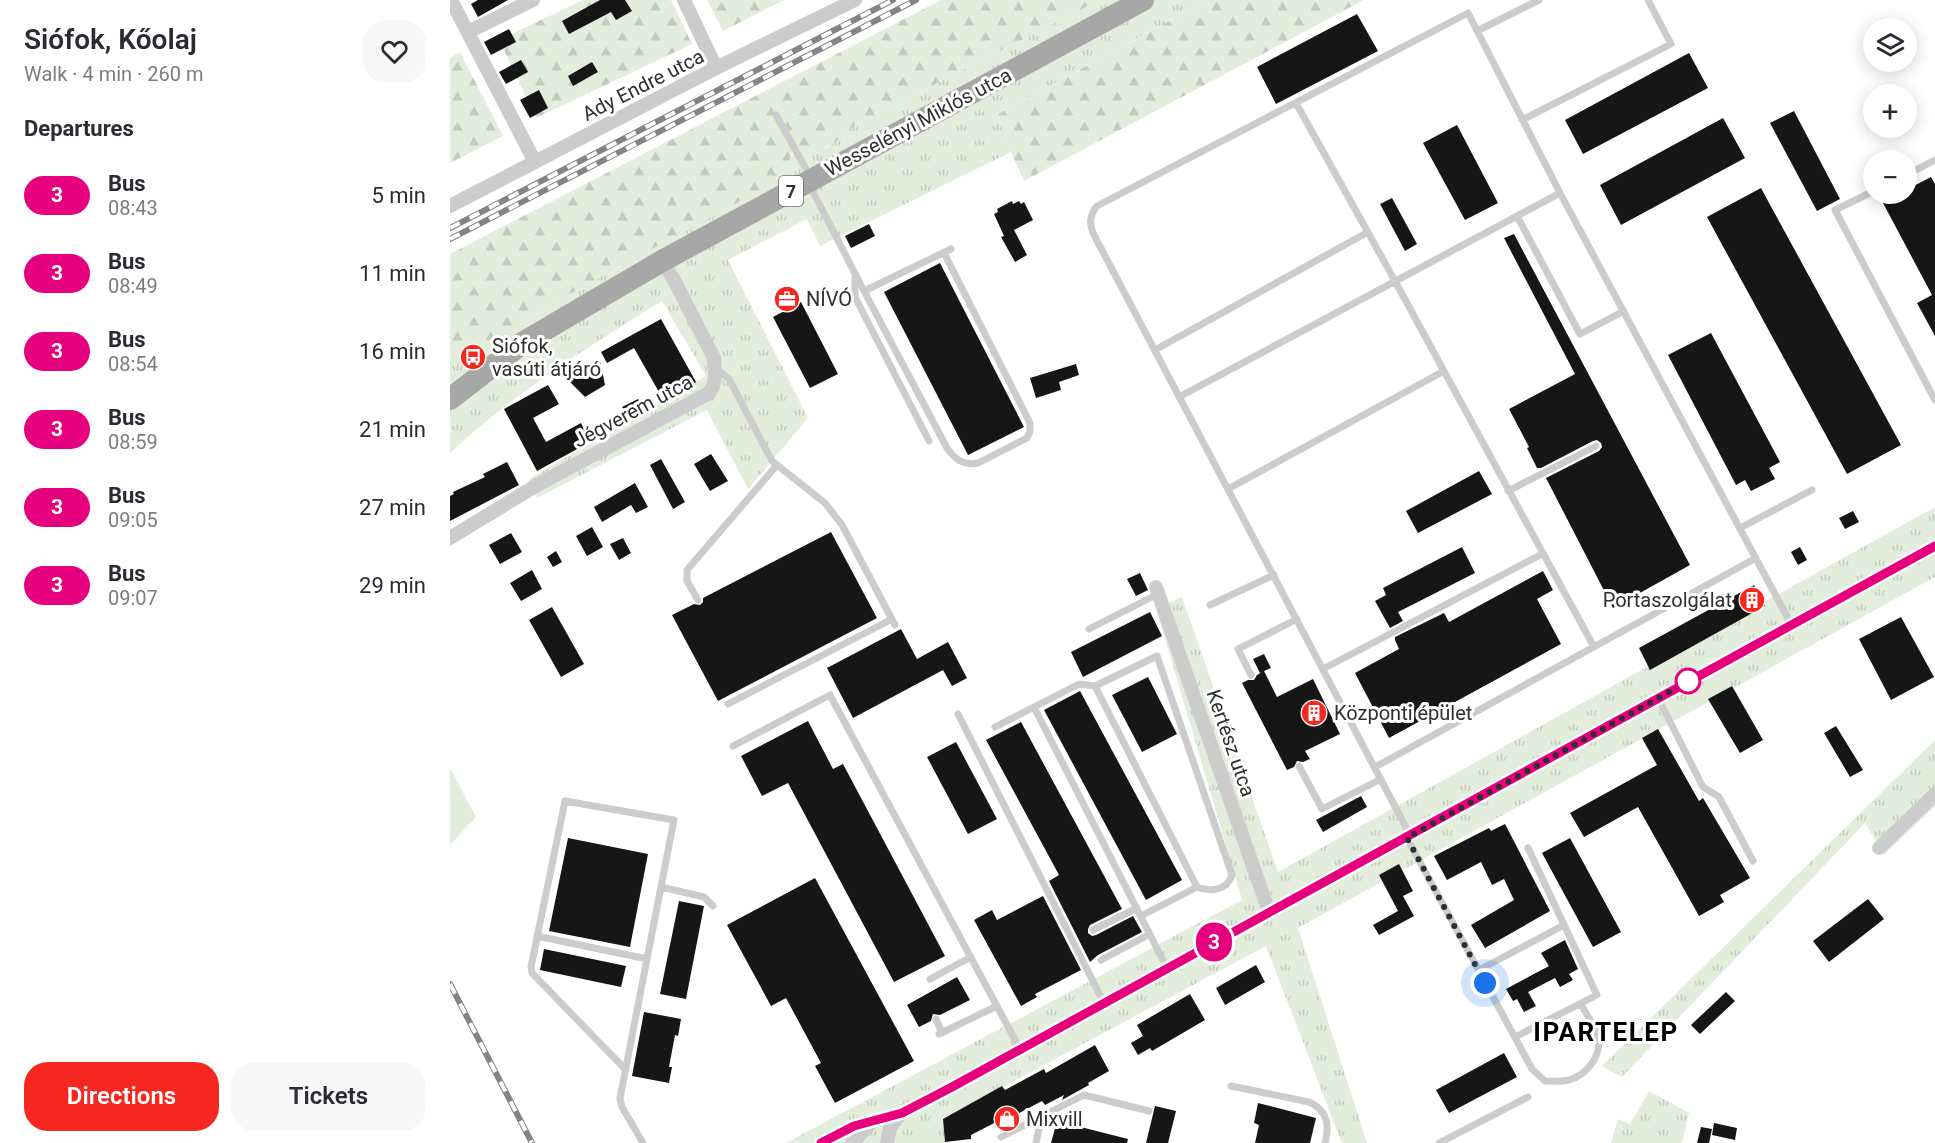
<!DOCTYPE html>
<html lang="en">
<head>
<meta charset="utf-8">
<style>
	body { margin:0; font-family:Roboto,sans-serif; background:#f7f7f7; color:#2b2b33; height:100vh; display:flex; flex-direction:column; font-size:22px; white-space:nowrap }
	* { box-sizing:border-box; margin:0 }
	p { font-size:20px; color:#7c7c81 }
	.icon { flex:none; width:33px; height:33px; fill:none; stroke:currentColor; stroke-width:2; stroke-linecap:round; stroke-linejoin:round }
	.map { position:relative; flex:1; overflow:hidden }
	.panel { display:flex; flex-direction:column; background:#fff; width:450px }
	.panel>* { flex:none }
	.badge { padding:0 12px; border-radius:20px; font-size:21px; line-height:39px }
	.tools { position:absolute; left:1413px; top:18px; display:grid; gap:12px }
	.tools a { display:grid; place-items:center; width:54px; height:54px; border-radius:50%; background:#fff; box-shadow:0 3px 15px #0003; font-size:30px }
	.you { position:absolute; width:30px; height:30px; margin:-15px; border:4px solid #fff; border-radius:50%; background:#1a73e8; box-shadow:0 0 0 9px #1a73e833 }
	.map>.badge { position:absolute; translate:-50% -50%; box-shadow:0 0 0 3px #fff }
	h2 { padding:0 24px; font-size:22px; line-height:54px }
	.round { display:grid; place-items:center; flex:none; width:63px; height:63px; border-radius:24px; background:#f7f7f7 }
	.headline { display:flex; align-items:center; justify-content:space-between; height:102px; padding:0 24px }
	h1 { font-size:28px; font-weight:600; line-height:45px }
	.action { display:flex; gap:12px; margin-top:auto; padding:12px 24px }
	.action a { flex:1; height:69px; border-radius:24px; background:#f62620; color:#fff; font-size:24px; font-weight:600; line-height:69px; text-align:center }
	.action a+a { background:#f7f7f7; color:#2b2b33 }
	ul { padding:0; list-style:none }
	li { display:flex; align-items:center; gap:18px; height:78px; padding:0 24px }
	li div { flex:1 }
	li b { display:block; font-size:22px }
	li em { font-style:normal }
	li .badge { min-width:66px; font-weight:700; text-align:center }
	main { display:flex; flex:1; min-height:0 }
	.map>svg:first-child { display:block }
	.grass { fill:url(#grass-tufts) }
	.forest { fill:url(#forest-firs) }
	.pitch { fill:#e3eddb }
	.building { fill:#161616 }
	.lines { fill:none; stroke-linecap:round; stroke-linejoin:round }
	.lane { stroke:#ccc; stroke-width:7 }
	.street { stroke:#ccc; stroke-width:14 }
	.primary { stroke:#a7a7a7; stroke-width:22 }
	.rail-casing { stroke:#848484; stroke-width:6 }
	.rail { stroke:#fff; stroke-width:4; stroke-dasharray:11; stroke-linecap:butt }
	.line-casing { stroke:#fff; stroke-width:14 }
	.line { stroke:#e6007e; stroke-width:9 }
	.walk { stroke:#2f2f2f; stroke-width:6; stroke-dasharray:0 10.8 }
	.stop-dot { fill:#fff; stroke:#e6007e; stroke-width:3 }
	.labels { text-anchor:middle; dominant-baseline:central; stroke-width:6; stroke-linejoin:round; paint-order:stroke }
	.shield { fill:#fff; stroke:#6d6d6d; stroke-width:1.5 }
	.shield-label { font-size:18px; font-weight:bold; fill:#2f2f2f }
	.street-label { font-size:20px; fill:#2f2f2f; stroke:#fff }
	.poi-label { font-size:20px; fill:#2f2f2f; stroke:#fff; text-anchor:start }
	.district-label { font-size:26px; font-weight:bold; letter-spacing:1.5px; fill:#000; stroke:#fff }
</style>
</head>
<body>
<main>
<section class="panel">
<div class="headline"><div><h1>Siófok, Kőolaj</h1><p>Walk · 4 min · 260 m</p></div><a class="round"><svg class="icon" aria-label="heart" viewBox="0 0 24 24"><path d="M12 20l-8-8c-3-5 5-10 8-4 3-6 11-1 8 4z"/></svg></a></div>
<h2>Departures</h2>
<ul>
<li><span class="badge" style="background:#e6007e;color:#fff">3</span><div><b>Bus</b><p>08:43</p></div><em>5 min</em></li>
<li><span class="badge" style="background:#e6007e;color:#fff">3</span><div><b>Bus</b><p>08:49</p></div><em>11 min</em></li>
<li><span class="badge" style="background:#e6007e;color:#fff">3</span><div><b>Bus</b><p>08:54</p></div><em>16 min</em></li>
<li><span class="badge" style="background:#e6007e;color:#fff">3</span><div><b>Bus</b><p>08:59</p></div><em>21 min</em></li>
<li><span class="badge" style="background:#e6007e;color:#fff">3</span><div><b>Bus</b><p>09:05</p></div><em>27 min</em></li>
<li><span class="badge" style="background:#e6007e;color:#fff">3</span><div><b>Bus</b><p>09:07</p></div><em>29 min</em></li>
</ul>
<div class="action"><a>Directions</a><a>Tickets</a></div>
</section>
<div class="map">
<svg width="1485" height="1143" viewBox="0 0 1485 1143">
	<defs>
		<pattern id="grass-tufts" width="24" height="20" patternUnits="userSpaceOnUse" patternTransform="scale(1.5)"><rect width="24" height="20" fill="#e3eddb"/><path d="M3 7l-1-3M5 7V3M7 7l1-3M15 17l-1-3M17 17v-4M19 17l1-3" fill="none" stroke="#c3ccbc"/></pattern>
		<pattern id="forest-firs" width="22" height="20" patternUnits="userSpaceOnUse" patternTransform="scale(1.5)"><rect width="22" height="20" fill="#e3eddb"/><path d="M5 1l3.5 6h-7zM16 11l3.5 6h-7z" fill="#c3ccbc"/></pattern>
	</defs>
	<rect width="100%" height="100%" fill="#fff"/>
	<path class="grass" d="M650 0H758L548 114 561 152 370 246 357 219 278 260 358 418 298 489 257 410 87 498 79 479 256 376 212 301C138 347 64 393 0 453V367L3 365 77 317 336 172C345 143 349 146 377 148L405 125Z
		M1485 507V577L848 928 917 1143H892L816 946 493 1119 495 1143H336L792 900 706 608 732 597 828 872Z
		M1485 740V806L1434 855 1415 823 1172 1077 1152 1066Z
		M1199 1091 1239 1113 1232 1143H1161L1168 1119 1180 1124Z"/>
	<path class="forest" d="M133 0H221L242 44 86 118 49 40Z
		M257 0H334L273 31Z
		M491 0H650L405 125C388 139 375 156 352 147L342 153 336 172 325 182 77 317 0 367V254Z
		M758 0H914L574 181 561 152 548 114Z
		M10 52 53 136 0 163V58Z"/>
	<path class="pitch" d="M0 768 26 817 0 845Z"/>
	<path class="building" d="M28 0H58L28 17 21 4Z
		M150 0H175L182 11 166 20 161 12 119 34 112 21Z
		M907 14 928 51 826 104 807 67Z
		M59 29 66 42 41 55 34 42Z
		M1239 53 1258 88 1133 154 1115 120Z
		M71 60 78 72 56 84 49 72Z
		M142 62 148 72 123 86 118 76Z
		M89 90 98 108 80 118 70 100Z
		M1344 111 1390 199 1367 211 1320 123Z
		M1273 118 1295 158 1171 225 1150 185Z
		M1007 125 1048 203 1015 220 973 143Z
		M1481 177 1485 184V336L1467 303 1482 295 1433 203 1451 194H1456V190Z
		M1311 188 1451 445 1397 474 1257 217Z
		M942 198 967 244 955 251 930 204Z
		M562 201 563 204 569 201 571 204 574 202 583 220 564 230 577 255 565 262 551 237 554 236 544 214 548 212 547 209Z
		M419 224 425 236 401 248 395 236Z
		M1064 234 1240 565 1163 608 1096 478 1149 451 1152 447 1151 443 1147 440 1143 441 1091 468H1087L1077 448 1079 447 1059 409 1125 374 1054 238Z
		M490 263 574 427 518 455 434 292Z
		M351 302 388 374 360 388 323 317Z
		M211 319 246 382 214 401 184 348 157 363 151 352Z
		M1261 333 1330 462 1319 468 1325 479 1301 491 1295 480 1286 485 1218 355Z
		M150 360 155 385 135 397 117 379 126 370 137 364Z
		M626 364 629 375 609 382 611 390 586 398 580 378Z
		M98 385 109 404 83 418 96 442 131 423 140 442 87 471 54 409Z
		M188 399 194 410 173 421 169 412 174 409 172 407Z
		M261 454 278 481 260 491 244 464Z
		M211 459 235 502 223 509 200 465Z
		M57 462 69 485 0 521V496L4 494 3 492 35 477 33 474Z
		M1029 471 1042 494 968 533 956 511Z
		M185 483 198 507 186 513 181 505 152 522 144 507Z
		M1403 511 1409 522 1395 529 1389 518Z
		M142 527 153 547 137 556 126 536Z
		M381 532 427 618 268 701 222 615 244 604 250 605 253 602V598Z
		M61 533 72 552 50 564 39 545Z
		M173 538 181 553 169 560 160 544Z
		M1012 547 1025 573 948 612 953 621 940 628 925 601 936 595 933 588Z
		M1350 547 1357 560 1348 565 1341 552Z
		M106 551 112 562 103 567 97 557Z
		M82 570 92 589 71 601 60 583Z
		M1093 571 1103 590 1087 599 1111 644 939 738 905 673 949 649 945 640V637L994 613 999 622Z
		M690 573 698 590 686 596 677 579Z
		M1304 585 1315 606 1200 670 1189 648Z
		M102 607 134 664 111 677 79 620Z
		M700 612 712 636 633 677 621 652Z
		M1451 617 1484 677 1441 700 1409 639Z
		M451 629 467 659 498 642 517 678 502 686 493 670 403 718 377 668Z
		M814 654 821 668 814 671 827 697 863 679 890 734 855 751 860 759 853 762 847 761 844 767 837 770 792 683 798 680H804L807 675 812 672 810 673 803 659Z
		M698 677 727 734 692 752 662 695Z
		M1282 686 1313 740 1290 753 1258 699Z
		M630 691 732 880 696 900 594 710Z
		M358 721 383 769 393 764 495 956 444 982 338 783 312 796 291 756Z
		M571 722 672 909 640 925 638 929V933L642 936 646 935 683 916 692 932 648 955 640 962 599 881 609 875 536 740Z
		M1386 726 1413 770 1400 777 1374 733Z
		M1208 729 1249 801 1253 798 1300 878 1270 895 1274 902 1249 916 1188 807 1134 837 1120 813 1207 765 1192 738Z
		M506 742 547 819 518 834 477 757Z
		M911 796 917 807 873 832 866 820Z
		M1055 824 1100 911 1035 948 1021 925 1064 900 1054 879 1042 885 1031 862 997 880 984 856 1039 828 1041 831Z
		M118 838 198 854 180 947 99 931Z
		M1120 838 1171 932 1143 947 1092 853Z
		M949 864 963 891 953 896 964 916 929 935 923 925 948 911 929 875Z
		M365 878 464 1061 385 1103 365 1066 371 1063 336 998 321 1006 277 925Z
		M593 896 631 970 585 994 587 997 571 1006 524 920 542 910 547 920Z
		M1418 899 1434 919 1379 962 1363 941Z
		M229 901 254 906 236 999 210 994Z
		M1115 940 1128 969 1119 974 1123 980 1110 987 1105 978 1078 992 1086 1006 1074 1012 1067 999 1063 1001 1056 989 1099 966 1091 953Z
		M94 949 176 966 171 987 90 970Z
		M806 965 815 982 775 1005 766 988Z
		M507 977 520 1000 490 1015 483 1014 481 1021 469 1027 457 1005Z
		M1276 992 1285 1001 1250 1034 1241 1025Z
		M740 994 755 1020 702 1051 700 1048 688 1055 681 1043 693 1036 687 1025Z
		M194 1012 231 1019 228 1036 225 1035 219 1067H222L219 1083 182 1076Z
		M645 1045 659 1071 638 1083 639 1085 612 1100 614 1095 595 1105 592 1101 554 1121 552 1119 521 1135V1139L495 1142 493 1119 552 1086 555 1090 594 1069 596 1073Z
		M1054 1053 1067 1077 999 1113 986 1090Z
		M808 1103 866 1118 860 1143H805L809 1125 804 1123Z
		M705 1106 726 1111 718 1143H696Z
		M607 1121 678 1139 677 1143H601Z
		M1264 1123 1287 1128 1285 1140 1262 1135Z
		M1251 1127 1262 1129 1259 1143H1247Z"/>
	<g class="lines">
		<path class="lane" d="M1027 31 1089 0
			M846 103 945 281 1144 647
			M326 115 361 178
			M1072 120 1221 44 1198 0
			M1456 175 1485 160
			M359 184 414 291 497 448C505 459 513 466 528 463L577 438 580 431V423L494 253
			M1424 191 1385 210 1485 400
			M1067 216 1130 334 1174 311
			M405 278V297L479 441
			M414 291 501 249
			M705 350 918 232
			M266 368 279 379 322 461 375 503 392 525 445 625
			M729 397 1110 193
			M778 489 994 371
			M1058 491 1146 446
			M1290 528 1362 490
			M248 600 237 581V570L327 465
			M760 605 824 575
			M639 629 708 594
			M873 669 1092 554
			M801 675 788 649 847 619
			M645 686 747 887
			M1208 698 1253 787 1269 797 1303 861
			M278 704 442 619
			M584 707 717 968
			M508 714 654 1003
			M545 727 629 684 645 686 707 656 782 875C777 891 760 892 747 887L691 916
			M283 746 380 695 570 1049
			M849 766 872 809 931 779
			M925 767 1306 558
			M960 835 644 235C639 224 639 216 647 206L1018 13 1110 193 1341 624
			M957 838 1082 1069 1095 1081C1103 1081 1111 1082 1119 1080 1136 1075 1152 1057 1148 1037 1145 1026 1136 1014 1131 1004
			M211 887 254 897 263 906
			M643 930 687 908
			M87 936 197 959
			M651 960 700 934
			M1029 970 1114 925
			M480 979 521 957
			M486 1019 492 1033
			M489 1034 547 1006
			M1065 1037 1147 995 1078 848
			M175 1069 82 973 81 967 115 801 224 820 170 1098 172 1107 193 1143
			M781 1086 859 1102C877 1110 880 1124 875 1143
			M551 1137 634 1095 699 1111
			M586 1143 592 1115
			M989 1143 1078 1097"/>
		<path class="street" d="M1 0 85 162
			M234 0 266 68
			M18 32 83 0
			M0 206 266 68 405 0
			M0 538 87 485 259 393 263 387 265 377 264 358 224 280 212 261
			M706 587 819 912
			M1429 848 1485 794
			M371 1143 404 1127 451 1113 502 1087 1485 546
			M402 1143 420 1124
			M437 1143 440 1128 451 1113"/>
		<path class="primary" d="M0 399 74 342 212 261 693 0"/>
		<g class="rail-casing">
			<path id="rail" d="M0 228 443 0
				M0 239 466 0
				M0 984 82 1143"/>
		</g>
		<use href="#rail" class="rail"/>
	</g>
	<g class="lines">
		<g class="line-casing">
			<path id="line" d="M371 1143 404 1126 452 1113 502 1087 1485 546"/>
		</g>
		<use href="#line" class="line"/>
		<path class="walk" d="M1035 983 957 838 1246 677 1238 681"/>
	</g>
	<defs>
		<g id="office-disc" transform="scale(1.35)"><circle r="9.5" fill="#f62620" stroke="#fff"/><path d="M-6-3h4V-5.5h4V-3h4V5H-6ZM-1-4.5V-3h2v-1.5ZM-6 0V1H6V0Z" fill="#fff"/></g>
		<g id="bus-disc" transform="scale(1.35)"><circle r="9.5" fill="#f62620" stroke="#fff"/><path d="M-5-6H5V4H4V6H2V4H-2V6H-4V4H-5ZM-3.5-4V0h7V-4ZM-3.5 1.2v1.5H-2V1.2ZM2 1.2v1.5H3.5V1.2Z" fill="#fff"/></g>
		<g id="building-disc" transform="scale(1.35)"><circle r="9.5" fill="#f62620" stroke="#fff"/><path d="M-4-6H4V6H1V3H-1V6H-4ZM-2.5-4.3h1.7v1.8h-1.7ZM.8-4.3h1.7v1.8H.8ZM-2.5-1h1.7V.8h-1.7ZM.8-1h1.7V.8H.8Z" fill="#fff"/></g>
		<g id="shop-disc" transform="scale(1.35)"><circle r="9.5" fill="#f62620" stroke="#fff"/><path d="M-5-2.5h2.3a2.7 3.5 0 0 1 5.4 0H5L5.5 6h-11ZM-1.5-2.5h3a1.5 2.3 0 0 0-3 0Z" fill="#fff"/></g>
	</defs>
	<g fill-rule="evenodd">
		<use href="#office-disc" x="337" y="299"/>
		<use href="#bus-disc" x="23" y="357"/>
		<use href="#building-disc" x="1302" y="600"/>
		<use href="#building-disc" x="864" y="713"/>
		<use href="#shop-disc" x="557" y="1119"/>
	</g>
	<circle class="stop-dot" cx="1238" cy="681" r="12"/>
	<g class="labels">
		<rect class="shield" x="329" y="176" width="24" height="30" rx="4.5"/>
		<g class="shield-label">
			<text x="341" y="191">7</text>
		</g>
		<g class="street-label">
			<text transform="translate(193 85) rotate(-27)">Ady Endre utca</text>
			<text transform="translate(468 122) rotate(-28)">Wesselényi Miklós utca</text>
			<text transform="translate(183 411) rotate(-28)">Jégverem utca</text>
			<text transform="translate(781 743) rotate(71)">Kertész utca</text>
		</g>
		<g class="poi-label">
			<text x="356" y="299">NÍVÓ</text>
			<text x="42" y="346">Siófok,<tspan x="42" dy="23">vasúti átjáró</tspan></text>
			<text x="1282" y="600" text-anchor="end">Portaszolgálat</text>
			<text x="884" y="713">Központi épület</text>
			<text x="576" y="1119">Mixvill</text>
		</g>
		<g class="district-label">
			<text x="1156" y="1032">IPARTELEP</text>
		</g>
	</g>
</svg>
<div class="tools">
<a><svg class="icon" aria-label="layers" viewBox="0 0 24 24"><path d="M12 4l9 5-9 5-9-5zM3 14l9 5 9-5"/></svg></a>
<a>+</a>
<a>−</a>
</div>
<div class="you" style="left:1035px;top:983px"></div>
<b class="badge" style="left:764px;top:942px;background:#e6007e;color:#fff">3</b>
</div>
</main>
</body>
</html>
